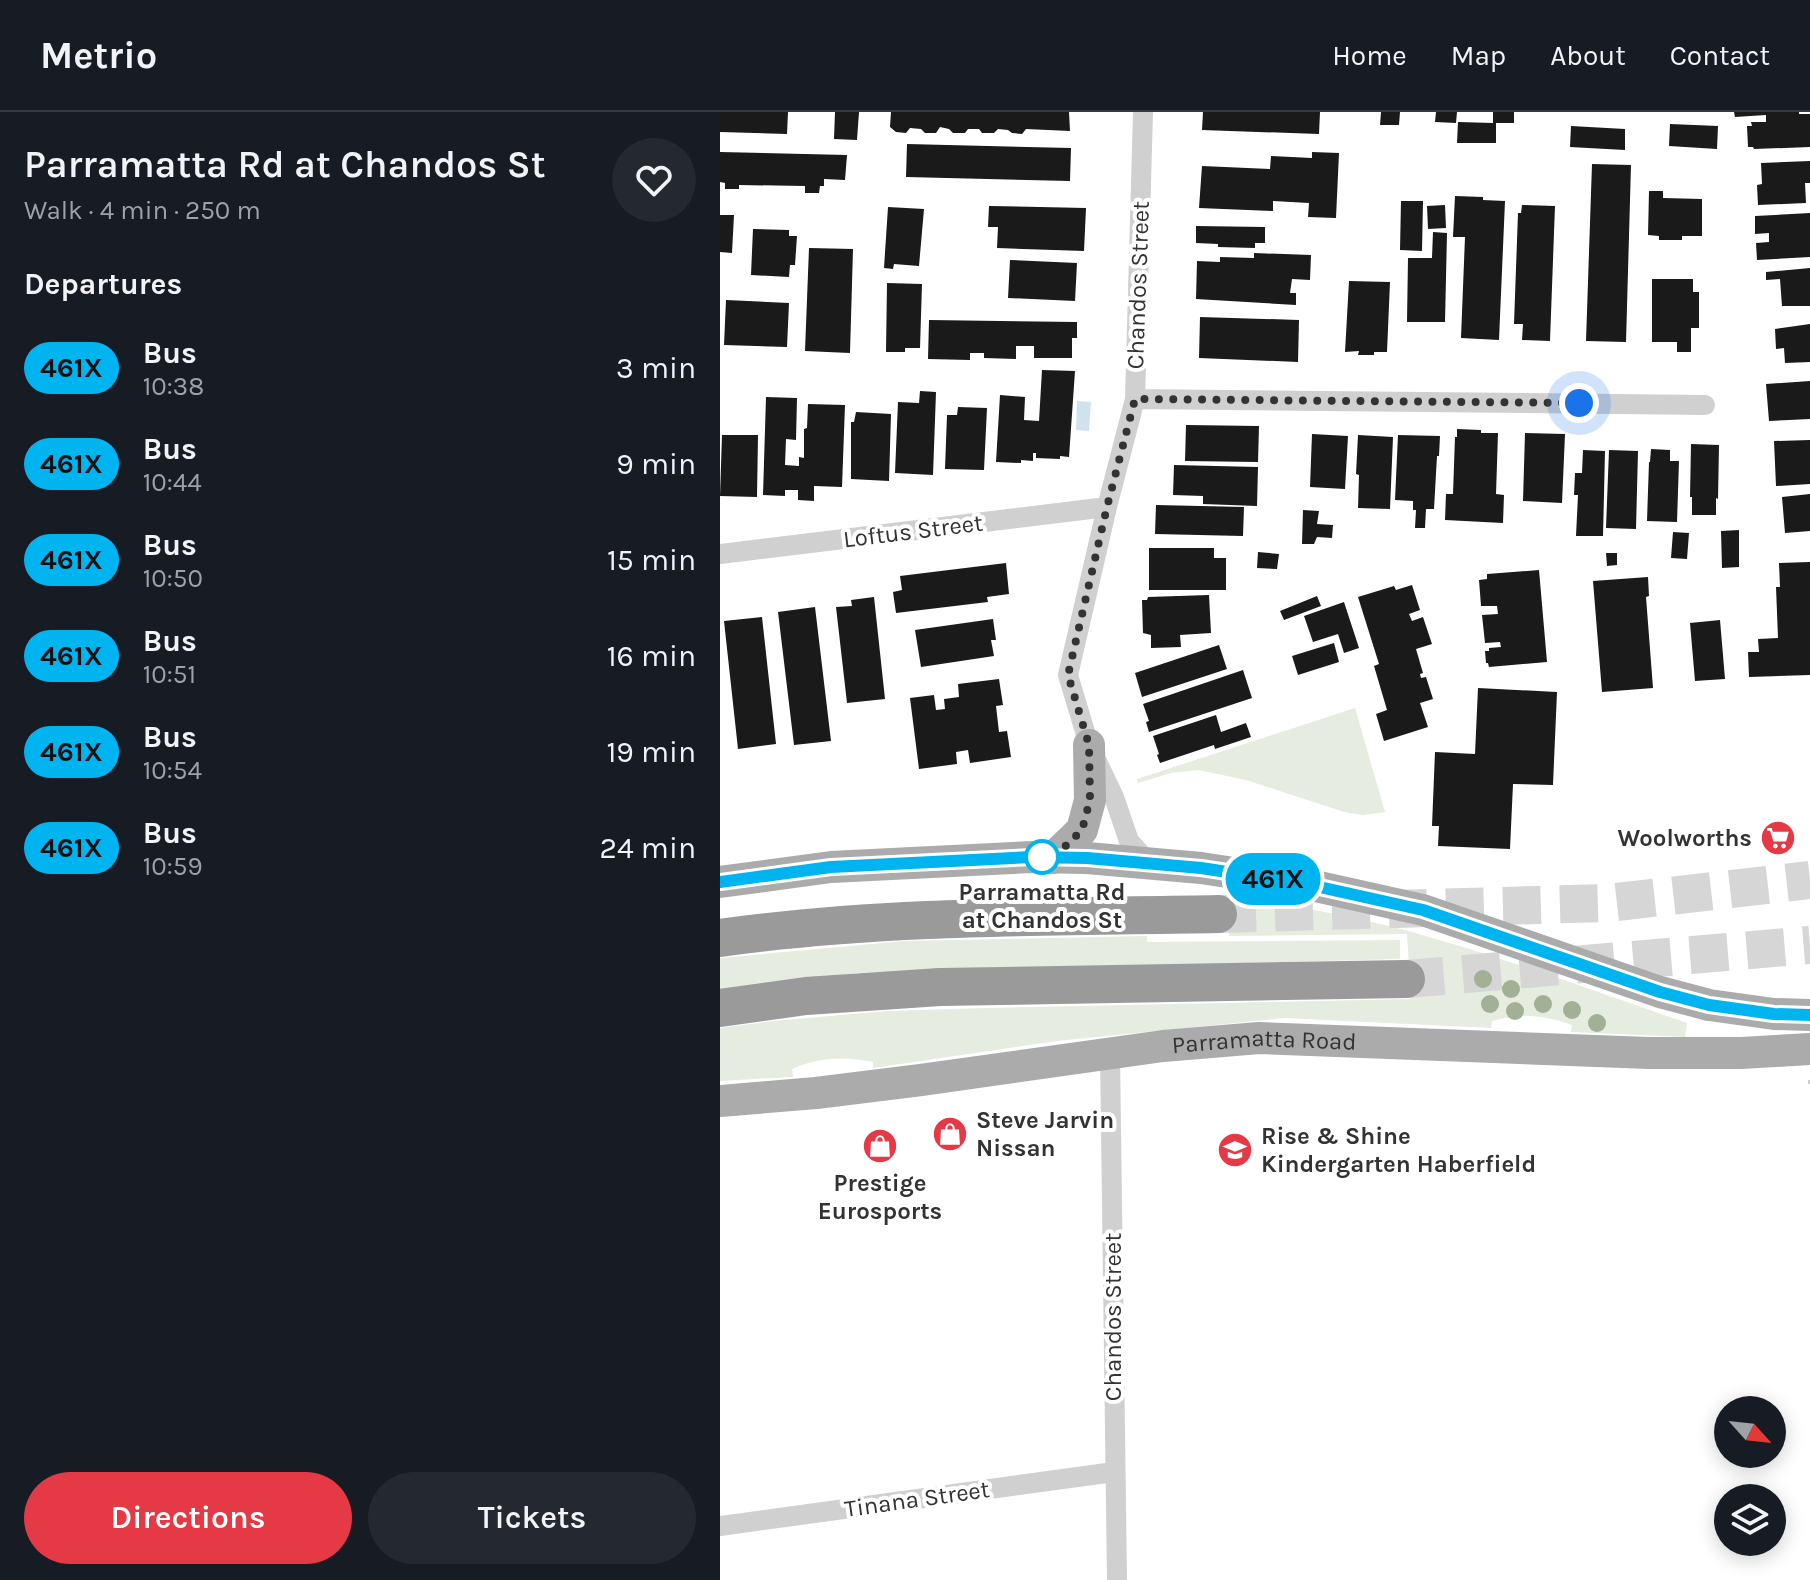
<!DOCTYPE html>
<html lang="en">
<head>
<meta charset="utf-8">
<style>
	body { margin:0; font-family:Karla,sans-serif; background:#242831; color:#f1f3f6; height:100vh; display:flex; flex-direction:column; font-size:30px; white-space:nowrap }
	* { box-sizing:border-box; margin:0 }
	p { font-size:26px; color:#9ea1a6 }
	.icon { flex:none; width:44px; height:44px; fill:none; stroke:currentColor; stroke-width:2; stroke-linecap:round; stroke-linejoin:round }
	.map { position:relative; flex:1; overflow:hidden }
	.sheet { display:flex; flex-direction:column; background:#171b24; width:720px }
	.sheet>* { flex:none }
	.badge { padding:0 16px; border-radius:26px; font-size:28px; line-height:52px }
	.needle { width:52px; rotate:117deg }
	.tools { position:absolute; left:994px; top:1284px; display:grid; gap:16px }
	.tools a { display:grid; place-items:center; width:72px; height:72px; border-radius:50%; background:#171b24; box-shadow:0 4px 20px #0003; font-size:40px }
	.you { position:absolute; width:40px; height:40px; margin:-20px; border:6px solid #fff; border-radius:50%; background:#1a73e8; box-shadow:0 0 0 12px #1a73e833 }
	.map>.badge { position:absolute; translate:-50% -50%; box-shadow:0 0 0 4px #fff }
	h2 { padding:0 24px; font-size:30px; line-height:72px }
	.round { display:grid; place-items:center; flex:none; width:84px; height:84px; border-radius:42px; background:#242831 }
	.summary { display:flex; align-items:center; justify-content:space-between; height:136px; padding:0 24px }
	h1 { font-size:38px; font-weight:600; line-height:60px }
	.cta { display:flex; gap:16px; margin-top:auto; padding:16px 24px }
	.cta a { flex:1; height:92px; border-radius:48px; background:#e63946; color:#fff; font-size:32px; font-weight:600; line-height:92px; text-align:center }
	.cta a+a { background:#242831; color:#f1f3f6 }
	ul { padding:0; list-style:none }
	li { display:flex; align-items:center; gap:24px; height:96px; padding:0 24px }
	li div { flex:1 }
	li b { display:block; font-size:30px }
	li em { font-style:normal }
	li .badge { min-width:88px; font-weight:700; text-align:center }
	header { display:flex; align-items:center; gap:48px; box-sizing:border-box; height:112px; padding:0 40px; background:#171b24; border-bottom:2px solid #363941 }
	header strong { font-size:38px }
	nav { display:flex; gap:44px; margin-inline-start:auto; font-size:28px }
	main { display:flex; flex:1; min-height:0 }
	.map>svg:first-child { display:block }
	.green { fill:#e6ecdf }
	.water { fill:#cfe2ee }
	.building { fill:#1a1a1a }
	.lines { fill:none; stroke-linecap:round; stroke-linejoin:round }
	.highway-tunnel { stroke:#d6d6d6; stroke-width:38; stroke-dasharray:38 19; stroke-linecap:butt }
	.path { stroke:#cdcdcd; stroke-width:4; stroke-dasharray:4 4; stroke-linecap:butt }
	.street { stroke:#d0d0d0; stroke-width:20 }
	.primary { stroke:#ababab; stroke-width:32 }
	.highway { stroke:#9a9a9a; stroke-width:38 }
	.tree { fill:#a2b095 }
	.line-casing { stroke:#fff; stroke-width:18 }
	.line { stroke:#00b5ef; stroke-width:12 }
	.walk { stroke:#333; stroke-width:8; stroke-dasharray:0 14.4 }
	.stop-dot { fill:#fff; stroke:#00b5ef; stroke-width:4 }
	.labels { text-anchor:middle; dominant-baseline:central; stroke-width:8; stroke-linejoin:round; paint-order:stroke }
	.street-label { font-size:24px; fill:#333; stroke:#fff }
	.poi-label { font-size:24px; font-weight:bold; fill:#333; stroke:#fff; text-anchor:start }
	.stop-label { font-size:24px; font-weight:bold; fill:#333; stroke:#fff }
</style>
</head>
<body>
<header>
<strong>Metrio</strong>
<nav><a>Home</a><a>Map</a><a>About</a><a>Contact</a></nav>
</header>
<main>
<section class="sheet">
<div class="summary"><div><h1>Parramatta Rd at Chandos St</h1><p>Walk · 4 min · 250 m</p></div><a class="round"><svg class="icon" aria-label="heart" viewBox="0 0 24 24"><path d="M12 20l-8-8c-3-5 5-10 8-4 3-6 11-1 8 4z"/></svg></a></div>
<h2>Departures</h2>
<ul>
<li><span class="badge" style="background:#00b5ef;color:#111">461X</span><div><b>Bus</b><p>10:38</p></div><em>3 min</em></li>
<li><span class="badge" style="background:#00b5ef;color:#111">461X</span><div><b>Bus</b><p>10:44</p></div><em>9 min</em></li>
<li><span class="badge" style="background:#00b5ef;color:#111">461X</span><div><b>Bus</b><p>10:50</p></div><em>15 min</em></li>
<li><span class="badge" style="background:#00b5ef;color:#111">461X</span><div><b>Bus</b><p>10:51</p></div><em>16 min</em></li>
<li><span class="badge" style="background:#00b5ef;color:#111">461X</span><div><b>Bus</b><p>10:54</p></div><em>19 min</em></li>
<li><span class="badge" style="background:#00b5ef;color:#111">461X</span><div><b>Bus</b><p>10:59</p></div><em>24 min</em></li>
</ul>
<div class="cta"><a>Directions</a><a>Tickets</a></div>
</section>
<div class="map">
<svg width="1090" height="1468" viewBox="0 0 1090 1468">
	<rect width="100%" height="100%" fill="#fff"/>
	<path class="green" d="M635 596 665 700 643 703 624 700 526 668 478 658 451 661 418 671 417 667Z
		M509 783C569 793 629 803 688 819 783 845 874 879 967 911L965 925 851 920 852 913C823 903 802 901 772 909L771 916 565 906 337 929 153 956V950C126 944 98 945 72 957L73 965 0 969V916L53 909 167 899 266 896 691 887 687 822 509 824Z
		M427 824V830L680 828V847L137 861 0 877V846L184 829Z"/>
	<path class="water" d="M357 289 371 290 369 319 356 318Z"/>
	<path class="building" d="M0 0H68L67 22 0 20Z
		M115 0H139L137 28 114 27Z
		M171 0H349L350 19 306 17 302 22 292 21 288 18 278 17 274 21H262L259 17H248L245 21H233L229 17 220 15 216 21H205L201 17 190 16 186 21 176 20 170 15Z
		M483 0H600L599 22 482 18Z
		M661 0H680L679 13H660Z
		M716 0H737L736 11 715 10Z
		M773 0H794V11H776V31H737L738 10 773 11Z
		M1014 0H1079V2H1090V35L1034 37 1033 35H1028L1027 14H1032L1031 10H1046V3L1015 5Z
		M950 12 998 14 997 37 949 34Z
		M851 14 905 17V38L850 35Z
		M187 32 351 36 350 69 186 65Z
		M0 40 127 43 125 68 104 67V74H100L99 81H85V74L19 73V77H5V71L0 70Z
		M592 40 619 41 616 106 588 105 589 91 553 89V99L479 96 482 54 550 57 551 44 592 46Z
		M1090 49V71H1085L1086 91 1038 93 1037 73 1042 72 1041 51Z
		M872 52 911 53 906 230 866 229Z
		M929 79H943V86L982 87V124H962V128H939V124L928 123Z
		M735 84 763 85V88L785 89 779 228 741 226 745 125H733Z
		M681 89H703L702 139 680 138Z
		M725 93 726 116 708 117 707 94Z
		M802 93 835 94 830 229 802 228 803 212H794L798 101H801Z
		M269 94 366 96 364 139 277 136 278 115H268Z
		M168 95 204 97 199 154 174 152 173 157 164 156Z
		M1090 101V145L1037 148 1036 131 1049 130V121L1035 122V104Z
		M0 103H14L12 141 0 140Z
		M476 114 545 115V131H535V136L498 135V132L476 131Z
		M33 117 69 118V124H77L75 153H70L69 165 31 163Z
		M713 120 727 121 725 210H687L688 146H712Z
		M89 136 133 137 130 241 85 239Z
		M534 141 591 143 590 168 572 167 570 181H576V193L476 187 477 149 500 150V145L534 146Z
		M290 148 357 151 355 189 288 186Z
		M1090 156V194H1062L1060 167 1046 168V160Z
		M932 167H973V180H979V216H971V240H957V230H932Z
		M629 169 670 170 667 240H654V243H638L639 239 625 240Z
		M167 171 202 172 200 236H185V240H166Z
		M6 188 69 191 67 235 4 233Z
		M480 205 579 208 578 250 479 246Z
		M209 208 357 210V226H352V246H314V234H296V247L264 246V241H250V248L208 247Z
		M1090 212V250L1065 251 1064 236 1056 237 1055 217Z
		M322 258 355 259 349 345 340 344V347L316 346V341H313V349L301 348V351L276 350 280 283 305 285 304 308 319 309Z
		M1090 269V307L1049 309 1046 272Z
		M200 279 216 280 213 363 175 361 178 290 199 291Z
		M46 285 77 286 76 328 66 327 65 353 79 354V345L84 346V317L87 316 88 292 125 293 122 375 94 374V389L78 388V378H65V384L43 383Z
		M238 295 267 296 264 358 225 357 227 303H237Z
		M136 300 171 302 169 369 131 367V310H134Z
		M466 313 539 314 538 350 465 349Z
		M737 317 761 318V321H778L776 382 784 383 783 411 725 408 726 382H733L735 325H737Z
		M805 321 845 322 842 391 803 389Z
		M592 322 628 324 625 377 590 375Z
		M2 323H38L37 385 0 384Z
		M638 323 673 325 670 397 638 396 639 363 636 362Z
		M678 323 720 324 719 344H717L714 397H706L705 416H695L696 398H693V389L675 388Z
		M1090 328V372L1056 374 1054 329Z
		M971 332 999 333 998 387 996 386V403H972V385H970Z
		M931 337 950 338V349H959L957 410 927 409 929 350H930Z
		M863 338 885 339 883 424H856L858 383H854L855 361H862Z
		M889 338 918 339 916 417 886 416Z
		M454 353 538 355 537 394 483 392V384L453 383Z
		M1090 382V419L1065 421 1062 385Z
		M436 393 524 395 523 424 435 422Z
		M583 398 599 399 597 412 613 413 612 426 597 425 594 432H582Z
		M1019 418V455L1002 456 1001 419Z
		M953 420 969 421 967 447 951 446Z
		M429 436H494V446H506V478H429Z
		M538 440 559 442 557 457 537 456Z
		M886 441H897V453L887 454Z
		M1090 450V563L1029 565 1028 540H1039L1038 527 1058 526 1056 475H1060L1059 451Z
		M286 451 289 482 267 485 268 490 176 501 173 480 182 478 180 464Z
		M819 458 827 550 769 555 768 551H766L765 539H769V536L781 535 780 530 765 531 762 503 778 502 777 494H761L759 468 767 467V462Z
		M928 465 929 484 926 485 933 576 882 580 873 469Z
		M692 473 700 498 689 502 692 509 703 505 712 532 696 537 703 561 700 562 701 566 706 565 713 587 700 591 708 615 664 629 656 602 667 598 654 554 659 552 638 485 674 474 676 478Z
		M489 483 491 521 460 523 461 535 431 536V523L423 521 422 488H427L428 485Z
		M597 484 601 494 564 508 560 499Z
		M154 485 165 587 127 591 116 495 132 494 131 488Z
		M624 490 639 536 624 541 618 522 593 530 584 504Z
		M95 495 111 629 74 633 58 500Z
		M42 505 56 632 18 637 4 509Z
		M273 507 276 528H271L274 544 201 555 195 518Z
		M1000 508 1005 567 975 569 970 511Z
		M614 531 619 550 578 563 572 544Z
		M499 533 507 557 422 585 415 561Z
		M523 558 532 586 429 620 426 610 429 609 423 592Z
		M279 567 283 593 276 594 279 620 287 619 291 645 250 651 248 638 236 640 237 652 199 657 190 586 214 583 216 598 225 597 224 587 239 585 238 572Z
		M758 576 837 580 833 673 793 672 790 737 718 734 719 714H712L715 640 755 642Z
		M496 603 501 620 526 611 531 625 495 637 494 633 440 651 437 643 439 642 433 624Z"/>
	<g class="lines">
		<path class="highway-tunnel" d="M498 802 888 791 1090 768
			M686 867 1090 833"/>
		<path class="path" d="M1090 968V976"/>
		<path class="street" d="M423 0 415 287 387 395 348 563 369 633 394 685 409 729 428 750
			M415 287 985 293
			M0 442 387 395
			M390 942 397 1468
			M0 1414 394 1360"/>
		<g class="primary">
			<path d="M333 746 362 718 370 688 369 633"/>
			<path d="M0 770 111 755 311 745 367 746 481 756 586 772 703 798 940 880 989 893 1054 902 1090 903"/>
			<path id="s1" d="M0 989 96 981 201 968 443 934 539 926 929 941H1021L1090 937"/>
		</g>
		<path class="highway" d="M0 826C165 803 332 805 498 802
			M0 896 86 884 220 875 686 867"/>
	</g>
	<g class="tree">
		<circle cx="763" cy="867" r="9"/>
		<circle cx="791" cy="877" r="9"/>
		<circle cx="770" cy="892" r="9"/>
		<circle cx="823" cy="892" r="9"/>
		<circle cx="852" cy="898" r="9"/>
		<circle cx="795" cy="899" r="9"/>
		<circle cx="877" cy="911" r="9"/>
	</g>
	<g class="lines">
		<g class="line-casing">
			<path id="line" d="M0 770 111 755 311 745 367 746 481 756 586 772 703 798 940 880 989 893 1054 902 1090 903"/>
		</g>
		<use href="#line" class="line"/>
		<path class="walk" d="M322 745 333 746 362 718 370 688 369 633 348 563 387 395 415 287 859 291"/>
	</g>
	<defs>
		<g id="supermarket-disc" transform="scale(1.8)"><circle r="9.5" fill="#e63946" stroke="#fff"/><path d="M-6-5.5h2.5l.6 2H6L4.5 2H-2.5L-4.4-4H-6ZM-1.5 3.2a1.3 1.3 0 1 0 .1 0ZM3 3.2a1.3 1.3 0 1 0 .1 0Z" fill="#fff"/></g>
		<g id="shop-disc" transform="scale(1.8)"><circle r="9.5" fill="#e63946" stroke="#fff"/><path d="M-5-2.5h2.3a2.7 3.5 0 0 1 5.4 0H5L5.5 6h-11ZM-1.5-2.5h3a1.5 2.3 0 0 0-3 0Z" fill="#fff"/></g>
		<g id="school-disc" transform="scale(1.8)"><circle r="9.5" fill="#e63946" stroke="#fff"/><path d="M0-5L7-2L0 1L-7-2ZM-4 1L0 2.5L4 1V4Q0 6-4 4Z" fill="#fff"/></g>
	</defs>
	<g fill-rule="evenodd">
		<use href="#supermarket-disc" x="1058" y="726"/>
		<use href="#shop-disc" x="230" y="1022"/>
		<use href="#shop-disc" x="160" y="1034"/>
		<use href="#school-disc" x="515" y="1038"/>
	</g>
	<circle class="stop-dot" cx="322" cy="745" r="16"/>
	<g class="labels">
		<g class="street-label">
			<text transform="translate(418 173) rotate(-88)">Chandos Street</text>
			<text transform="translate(193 419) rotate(-7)">Loftus Street</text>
			<text stroke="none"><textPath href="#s1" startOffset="548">Parramatta Road</textPath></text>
			<text transform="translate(393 1205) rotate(-90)">Chandos Street</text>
			<text transform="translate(197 1387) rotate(-8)">Tinana Street</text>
		</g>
		<g class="poi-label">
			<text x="1032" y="726" text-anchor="end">Woolworths</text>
			<text x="256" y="1008">Steve Jarvin<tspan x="256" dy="28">Nissan</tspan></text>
			<text x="541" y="1024">Rise &amp; Shine<tspan x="541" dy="28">Kindergarten Haberfield</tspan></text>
			<text x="160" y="1071" text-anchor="middle">Prestige<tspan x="160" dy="28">Eurosports</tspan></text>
		</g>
		<g class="stop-label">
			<text x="322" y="780">Parramatta Rd<tspan x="322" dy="28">at Chandos St</tspan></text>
		</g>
	</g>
</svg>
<div class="tools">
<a><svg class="needle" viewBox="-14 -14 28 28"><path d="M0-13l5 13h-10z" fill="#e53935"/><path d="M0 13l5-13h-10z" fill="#9ea1a6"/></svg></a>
<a><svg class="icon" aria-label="layers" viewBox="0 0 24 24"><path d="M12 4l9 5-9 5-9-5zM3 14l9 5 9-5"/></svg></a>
</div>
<div class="you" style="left:859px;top:291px"></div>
<b class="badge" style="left:553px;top:767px;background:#00b5ef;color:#111">461X</b>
</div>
</main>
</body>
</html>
